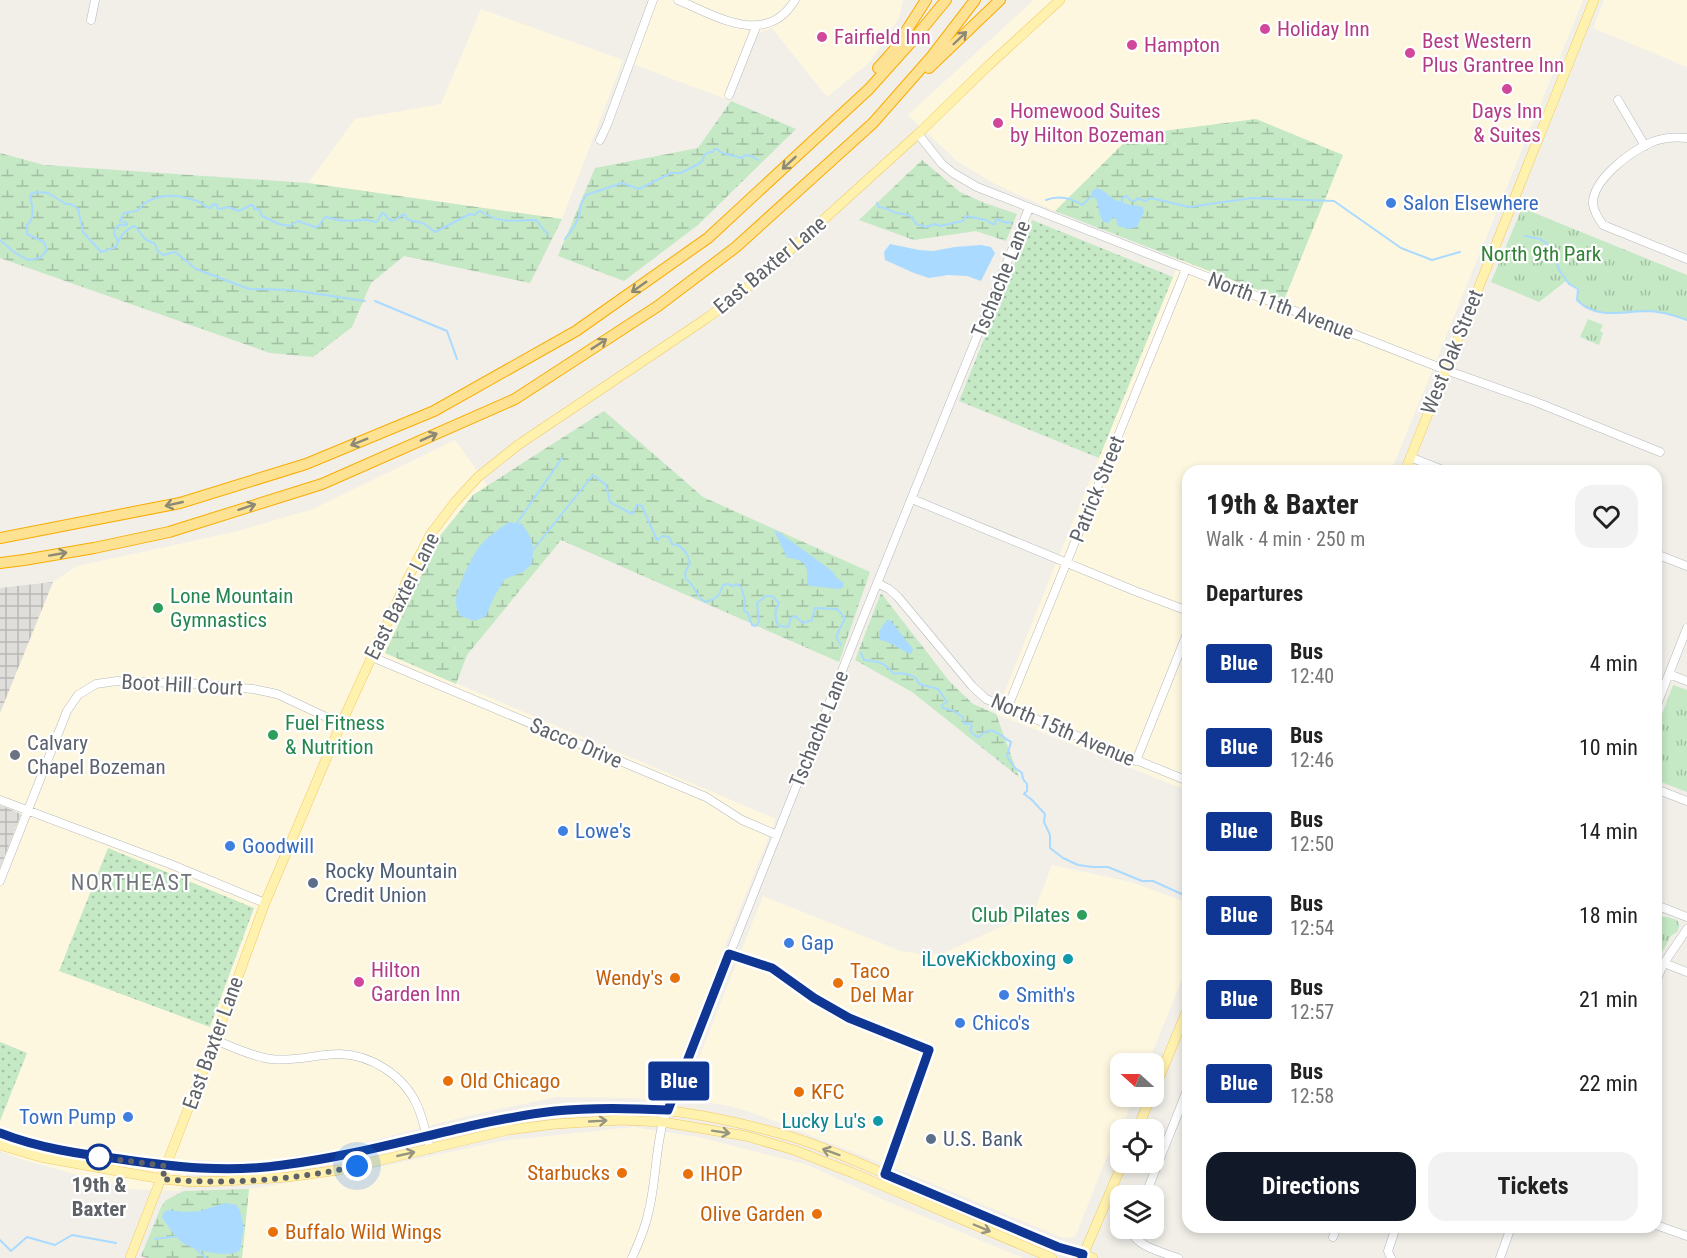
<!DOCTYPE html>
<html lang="en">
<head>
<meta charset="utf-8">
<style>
	body { margin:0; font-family:"Roboto Condensed",sans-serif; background:#f2f2f2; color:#222; height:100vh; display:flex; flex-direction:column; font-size:22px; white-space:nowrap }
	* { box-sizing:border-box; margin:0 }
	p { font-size:20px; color:#767676 }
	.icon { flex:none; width:33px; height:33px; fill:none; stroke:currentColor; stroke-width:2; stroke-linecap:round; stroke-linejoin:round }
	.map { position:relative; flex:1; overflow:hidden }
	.drawer { position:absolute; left:1182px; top:465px; width:480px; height:768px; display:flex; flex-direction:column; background:#fff; border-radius:18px; box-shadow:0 3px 9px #0003 }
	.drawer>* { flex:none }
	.badge { padding:0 12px; border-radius:4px; font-size:21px; line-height:39px }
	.needle { width:39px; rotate:291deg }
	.controls { position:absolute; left:1110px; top:1053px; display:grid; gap:12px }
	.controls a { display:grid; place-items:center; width:54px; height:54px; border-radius:12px; background:#fff; box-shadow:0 3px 9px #0003; font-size:30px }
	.you { position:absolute; width:30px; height:30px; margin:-15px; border:4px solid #fff; border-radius:50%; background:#1a73e8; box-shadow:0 0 0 9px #1a73e833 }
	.map>.badge { position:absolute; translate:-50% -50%; box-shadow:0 0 0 3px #fff }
	h2 { padding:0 24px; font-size:22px; line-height:54px }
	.round { display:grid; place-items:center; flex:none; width:63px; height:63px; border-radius:18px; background:#f2f2f2 }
	.headline { display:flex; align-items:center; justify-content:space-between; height:102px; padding:0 24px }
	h1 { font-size:28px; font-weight:700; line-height:45px }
	.button { display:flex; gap:12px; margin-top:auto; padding:12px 24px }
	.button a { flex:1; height:69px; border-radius:18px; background:#111827; color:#fff; font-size:24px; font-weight:700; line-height:69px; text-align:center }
	.button a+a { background:#f2f2f2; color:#222 }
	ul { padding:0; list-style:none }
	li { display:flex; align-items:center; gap:18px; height:84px; padding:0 24px }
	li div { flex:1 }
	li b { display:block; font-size:22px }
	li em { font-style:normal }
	li .badge { min-width:66px; font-weight:700; text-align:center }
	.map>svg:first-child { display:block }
	.commercial { fill:#fef7e0 }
	.industrial { fill:url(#industrial-grid) }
	.grass { fill:url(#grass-dots) }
	.wetland { fill:url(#wetland-marsh) }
	.park { fill:url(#park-tufts) }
	.water { fill:#aadaff }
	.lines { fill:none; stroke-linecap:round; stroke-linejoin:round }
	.stream { stroke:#aadaff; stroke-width:2 }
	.minor-casing { stroke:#b5b8bc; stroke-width:9 }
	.major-casing { stroke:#f2c960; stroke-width:10 }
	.highway-casing { stroke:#f9ab00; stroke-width:12 }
	.minor { stroke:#fff; stroke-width:8 }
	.major { stroke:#fff2af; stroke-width:9 }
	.highway { stroke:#fde293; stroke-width:10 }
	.oneway { stroke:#8e8975 }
	.oneway2 { stroke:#979581 }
	.line-casing { stroke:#fff; stroke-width:14 }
	.line { stroke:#0e3692; stroke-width:9 }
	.walk { stroke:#5f6368; stroke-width:6; stroke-dasharray:0 10.8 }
	.hotel-dot { fill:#d1479c; stroke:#fff; stroke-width:2 }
	.shop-dot { fill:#3f7fe0; stroke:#fff; stroke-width:2 }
	.leisure-dot { fill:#2e9e5b; stroke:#fff; stroke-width:2 }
	.worship-dot { fill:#6b7280; stroke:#fff; stroke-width:2 }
	.service-dot { fill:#5c6f8a; stroke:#fff; stroke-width:2 }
	.culture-dot { fill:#0f9aa8; stroke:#fff; stroke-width:2 }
	.food-dot { fill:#e8710a; stroke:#fff; stroke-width:2 }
	.stop-dot { fill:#fff; stroke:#0e3692; stroke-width:3 }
	.labels { text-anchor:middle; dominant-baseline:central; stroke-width:4.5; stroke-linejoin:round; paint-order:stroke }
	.hotel-label { font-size:21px; fill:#b23c85; stroke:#fff; text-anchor:start }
	.shop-label { font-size:21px; fill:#366cbe; stroke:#fff; text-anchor:start }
	.park-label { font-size:21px; fill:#348238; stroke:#fff }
	.street-label { font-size:21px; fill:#5f6368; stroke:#fff }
	.leisure-label { font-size:21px; fill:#27864d; stroke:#fff; text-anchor:start }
	.worship-label { font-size:21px; fill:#5b616d; stroke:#fff; text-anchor:start }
	.service-label { font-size:21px; fill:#4e5e75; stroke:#fff; text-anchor:start }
	.culture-label { font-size:21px; fill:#0d838f; stroke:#fff; text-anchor:end }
	.food-label { font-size:21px; fill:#c56008; stroke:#fff; text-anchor:start }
	.stop-label { font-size:21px; font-weight:bold; fill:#5f6368; stroke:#fff }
	.neighbourhood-label { font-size:22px; letter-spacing:1.5px; fill:#70757a; stroke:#fff }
</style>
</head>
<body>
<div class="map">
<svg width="1687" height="1258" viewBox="0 0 1687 1258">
	<defs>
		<pattern id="industrial-grid" width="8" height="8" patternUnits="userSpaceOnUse" patternTransform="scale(1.5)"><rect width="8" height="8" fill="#e0deda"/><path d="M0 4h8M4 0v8" fill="none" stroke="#b9b8b5"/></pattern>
		<pattern id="grass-dots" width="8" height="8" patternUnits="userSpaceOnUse" patternTransform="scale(1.5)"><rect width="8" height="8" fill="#c5e8c5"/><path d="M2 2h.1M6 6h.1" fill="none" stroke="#a3c0a4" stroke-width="1.8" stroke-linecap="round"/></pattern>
		<pattern id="wetland-marsh" width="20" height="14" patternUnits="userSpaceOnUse" patternTransform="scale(1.5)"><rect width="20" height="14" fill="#c5e8c5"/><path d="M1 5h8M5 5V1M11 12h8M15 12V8" fill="none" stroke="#a3c0a4"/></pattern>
		<pattern id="park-tufts" width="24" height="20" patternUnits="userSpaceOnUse" patternTransform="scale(1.5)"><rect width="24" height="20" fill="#c5e8c5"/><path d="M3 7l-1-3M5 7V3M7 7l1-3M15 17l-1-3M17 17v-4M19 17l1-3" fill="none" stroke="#a3c0a4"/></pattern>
	</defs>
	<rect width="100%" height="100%" fill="#f1efe8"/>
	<path class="commercial" d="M653 0H903L899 18 871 61 827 97 772 28 758 33 731 101 630 63Z
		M1034 0H1583L1391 471H1188V791L996 714 1056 563 1180 260 1284 300 1132 135 1055 211 997 185 957 161 908 115Z
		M1604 0H1687V67L1593 28Z
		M481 9 623 60 562 219 308 183 355 119 441 104Z
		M455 440 488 486 473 495 385 653 776 819 665 1095 657 1101 633 1098 556 1097 467 1116 344 1148 258 1162 193 1160 179 1191 128 1189 17 1158 0 1151V1121L27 1053 0 1042V868L21 814 0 805V713L53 582 77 566 234 532 313 509Z
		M1052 865 1131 882 1188 903V964L1148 1063 1120 1064V1096L1134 1097 1119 1135 1106 1159 1075 1237 1063 1238 904 1172 756 1114 730 1106 706 1102 696 1097 691 1088 694 1070 763 896 901 951 925 955 946 952 1034 912Z
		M633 1127 698 1137 808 1165 877 1197 1023 1258H242L249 1189 375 1168 502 1141Z"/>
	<path class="industrial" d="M53 582 0 713V588Z
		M0 805 21 814 0 868Z"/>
	<path class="grass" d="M1032 220 1173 277 1099 458 959 401Z
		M108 848 254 908 210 1027 59 971Z
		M0 1042 27 1053 0 1121Z"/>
	<path class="wetland" d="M731 101 796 129 698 225 624 281 558 256 595 168 698 148Z
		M1256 119 1343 155 1284 300 1055 211 1132 135Z
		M0 153 44 165 308 183 562 219 530 283 404 256 371 283 352 327 313 357 270 353 0 258Z
		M922 160 960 192 982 202 1017 214 1006 241 976 231 914 240 859 220Z
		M604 411 703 497 870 572 839 662 561 540 467 655 456 684 385 653 439 537 473 495Z
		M881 593 950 682 973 704 996 714 1019 777 912 692 855 660Z
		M249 1189 242 1258H147L141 1256 161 1207 166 1200 184 1191Z"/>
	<path class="park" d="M1522 208 1687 275V320C1674 315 1659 311 1645 311 1621 312 1595 319 1577 300L1578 289 1569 284 1566 281 1539 302 1491 282Z
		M1588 319 1603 325 1600 331 1603 333 1599 345 1580 337Z
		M1673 685 1687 690V792L1656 780V730Z
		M1656 915C1663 918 1672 916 1678 921L1679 927 1677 932 1671 936 1656 963Z"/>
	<path class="water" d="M1097 188C1104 190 1108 195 1114 199 1123 204 1133 205 1143 207L1144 212 1137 227 1129 229 1118 226 1116 219 1113 217 1109 223 1103 222 1099 213 1098 203 1091 192Z
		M890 244 919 250 933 251 955 247 981 245 991 247 995 253 981 281 967 276 948 275 929 278 914 273 885 260 884 252Z
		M509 522 522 524C533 539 534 545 532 564L523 572 505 579 495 595 486 616 475 621 460 616C459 612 456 607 456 603 455 591 472 556 480 546 488 536 499 529 509 522Z
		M774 530 780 533 832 571 838 579 844 583 843 587 840 589 810 586 807 584C808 566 807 560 787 558Z
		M887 620H890L913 649 911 654C900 650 892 642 880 640L879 631Z
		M225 1203 237 1205C243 1217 245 1228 241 1242 241 1245 241 1248 239 1251 229 1258 194 1251 183 1243 174 1236 168 1226 162 1217L164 1212 169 1210 185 1212 200 1211Z"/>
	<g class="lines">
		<path class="stream" d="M1046 200C1059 195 1071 198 1082 205L1093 195H1095
			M1121 202 1122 203V198L1127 196 1130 200 1135 201 1138 198 1145 201 1151 198 1189 207 1252 198 1334 201 1401 248 1432 260 1460 252
			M877 203 879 207C886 207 890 212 897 213 908 215 910 213 916 224L926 227 935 224 940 226 963 221 966 216 986 220 992 224H995L996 219 1007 223 1011 222
			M1525 236 1540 239 1546 243 1552 250 1559 270 1569 284 1578 289 1577 300C1595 319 1621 312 1645 311 1659 311 1674 315 1687 320
			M565 239 574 227 579 217 581 204 586 195 622 183 639 189 671 173H681L700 163 703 160 704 155 709 152H713L714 149H717L722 153 742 158 745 155 751 156 758 160
			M0 240 14 252 28 260 40 258 47 250 44 242 27 234V225C36 217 32 207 30 195L36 192 48 193 66 204H71L78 209 83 232 101 252 116 247C118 239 126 228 135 226L145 239 155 244 157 250 163 255 175 252 196 269 249 289 291 290 365 301
			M118 241 114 234V230L119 225H127V223L120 221 124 213C128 212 135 212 138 210 140 208 142 205 145 203 160 194 174 194 190 199 197 201 201 201 206 207L210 208 214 204 217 205V208L220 209 228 207 239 211 251 205 254 206V209H259L262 216 279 224 289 226 298 221 315 227 319 226 324 218 327 217C342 222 348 221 362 220 367 219 372 222 377 222L382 213 385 214 388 219 393 221 404 214 408 220 423 223 435 232 470 214 475 215 478 212 480 211C502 225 512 220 536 220L548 235
			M375 301 447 331 457 359
			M517 524V523L562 458
			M533 550 593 475 606 485 610 502 632 514 637 505 642 506 657 540 663 536 669 537 672 544 680 546 687 554 690 563 685 573 686 579C697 587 694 595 705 602 716 599 720 596 723 585L728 584 733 586 737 584 741 587 745 600 744 611 748 613 752 625 756 626 759 622 757 603 766 596H772L779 603C774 611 774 618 779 626L788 627 791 618 795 616 803 623 812 620 815 608 837 609 845 618 836 637 841 645
			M861 653 864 660C876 661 885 662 893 673 903 674 916 673 919 684L938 689 947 702 942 705 943 708 952 710 963 717 964 723 967 724 970 723 972 726 970 730 974 735 979 737C992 723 999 736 1011 742L1007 756 1014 767 1022 773 1023 779 1027 784V791L1024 794 1031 799 1045 814 1044 822 1050 835V848L1063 858 1078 865 1093 867H1108L1142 881H1153L1186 896
			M155 1239 179 1236
			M0 1240 11 1251 27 1237 55 1245 72 1235 116 1243
			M197 1250 206 1258"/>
		<g class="minor-casing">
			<path id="minor" d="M678 0C716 16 766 48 795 0
				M91 20 95 0
				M729 95 756 27
				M1618 100 1645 146
				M918 134 942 164 953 173 977 187 1446 370 1536 402 1660 452
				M1687 138C1675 137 1661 138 1650 143 1630 152 1592 180 1593 204 1594 212 1598 218 1603 225L1687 259
				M600 140 607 125 653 0
				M1410 457 1445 471
				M912 499 1135 591 1188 611
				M1656 554 1687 566
				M877 583 889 589 898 597 972 686 986 699 1188 781
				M372 657 706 797 742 820 777 835
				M1669 674 1687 681
				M1656 707 1687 628
				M1007 709 1186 269
				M1136 761 1188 631
				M1656 789 1687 801
				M0 800 170 864 265 903
				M0 881 67 711 78 695 96 684 117 681 198 684 253 689 277 694 341 724
				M1656 905 1687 917
				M1664 963 1687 972
				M1656 981 1664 963 1687 929
				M215 1040C233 1047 253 1057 271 1059 294 1062 317 1054 340 1054 372 1055 404 1076 417 1105 423 1118 426 1134 430 1149
				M1145 1196 1188 1088
				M1656 1225 1687 1236
				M1132 1228C1130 1245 1165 1253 1178 1258
				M1333 1237 1337 1227
				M632 1258C638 1244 645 1229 648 1214 656 1184 655 1152 663 1122L859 628 1029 208
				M1391 1258 1388 1251 1396 1227
				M1500 1258 1511 1227"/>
		</g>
		<g class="major-casing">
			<path id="major" d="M1405 471 1594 0
				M1154 1090 1188 1008
				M1137 1130 1151 1096
				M0 1133C39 1148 82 1154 123 1160 176 1167 229 1172 282 1165 314 1161 347 1154 379 1146 459 1128 539 1107 622 1108 678 1108 735 1121 789 1136 829 1148 868 1167 906 1183 957 1204 1007 1226 1058 1247L1093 1258
				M0 1145 40 1157 162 1179 193 1182 224 1181 288 1177 339 1170 508 1130 555 1124 621 1120 663 1122 746 1136 794 1150 853 1173 1052 1258
				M130 1258 215 1040 265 903 341 724 407 580 430 535 455 502 478 477 518 445 707 318 740 294 769 269 918 134 988 66 1060 0
				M1082 1258 1123 1162"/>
		</g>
		<g class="highway-casing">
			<path id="highway" d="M878 68 894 50 926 0
				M929 68 1000 0
				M0 538 180 503 306 464 434 411 576 331 708 238 869 89 913 40 946 0
				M0 563 24 560 94 548 169 532 322 484 515 399 658 306 736 247 873 123 932 56 975 0"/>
		</g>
		<use href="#minor" class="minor"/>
		<use href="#major" class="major"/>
		<use href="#highway" class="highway"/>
	</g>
	<defs><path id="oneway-shaft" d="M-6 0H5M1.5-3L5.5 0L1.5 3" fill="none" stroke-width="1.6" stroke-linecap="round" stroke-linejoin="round" transform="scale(1.5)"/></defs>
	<g class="oneway">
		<use href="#oneway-shaft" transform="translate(960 38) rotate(-44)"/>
		<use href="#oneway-shaft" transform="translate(789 163) rotate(137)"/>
		<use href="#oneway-shaft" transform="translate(639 287) rotate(145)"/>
		<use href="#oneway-shaft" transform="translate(599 344) rotate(-33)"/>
		<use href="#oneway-shaft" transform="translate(429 437) rotate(-24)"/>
		<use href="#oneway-shaft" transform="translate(359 442) rotate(158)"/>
		<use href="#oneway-shaft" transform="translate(174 504) rotate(167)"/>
		<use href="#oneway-shaft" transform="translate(247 507) rotate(-18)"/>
		<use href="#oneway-shaft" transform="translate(58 554) rotate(-10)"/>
	</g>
	<g class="oneway2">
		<use href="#oneway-shaft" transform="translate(598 1121) rotate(-3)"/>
		<use href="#oneway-shaft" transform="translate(721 1132) rotate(9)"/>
		<use href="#oneway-shaft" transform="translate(831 1152) rotate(-160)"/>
		<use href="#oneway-shaft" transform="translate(406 1154) rotate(-13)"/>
		<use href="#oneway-shaft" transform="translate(982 1228) rotate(23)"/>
	</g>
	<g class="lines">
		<g class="line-casing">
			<path id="line" d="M0 1133C38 1148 80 1154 120 1159 173 1167 228 1173 283 1165 346 1157 408 1140 470 1126 498 1120 526 1114 555 1111 592 1107 630 1108 668 1110L729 954 772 968 814 998 849 1018 929 1050 885 1174 1058 1247 1083 1254 1082 1258"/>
		</g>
		<use href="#line" class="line"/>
		<path class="walk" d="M99 1157 166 1166 162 1179C225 1185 294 1180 357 1166"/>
	</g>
	<g class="hotel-dot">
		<circle cx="1265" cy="29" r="6"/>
		<circle cx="822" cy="37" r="6"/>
		<circle cx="1132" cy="45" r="6"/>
		<circle cx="1410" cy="53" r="6"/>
		<circle cx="1507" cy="89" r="6"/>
		<circle cx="998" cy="123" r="6"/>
		<circle cx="359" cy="982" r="6"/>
	</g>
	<g class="shop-dot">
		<circle cx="1391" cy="203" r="6"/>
		<circle cx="563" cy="831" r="6"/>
		<circle cx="230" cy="846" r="6"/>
		<circle cx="789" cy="943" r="6"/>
		<circle cx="1004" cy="995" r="6"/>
		<circle cx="960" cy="1023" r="6"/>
		<circle cx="128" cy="1117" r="6"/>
	</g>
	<g class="leisure-dot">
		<circle cx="158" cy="608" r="6"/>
		<circle cx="273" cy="735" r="6"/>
		<circle cx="1082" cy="915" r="6"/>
	</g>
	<circle class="worship-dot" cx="15" cy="755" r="6"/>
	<g class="service-dot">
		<circle cx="313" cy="883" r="6"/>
		<circle cx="931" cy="1139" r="6"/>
	</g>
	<g class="culture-dot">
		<circle cx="1068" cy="959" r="6"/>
		<circle cx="878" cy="1121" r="6"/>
	</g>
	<g class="food-dot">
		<circle cx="675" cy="978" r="6"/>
		<circle cx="838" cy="983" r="6"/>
		<circle cx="448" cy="1081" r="6"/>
		<circle cx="799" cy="1092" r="6"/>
		<circle cx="622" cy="1173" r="6"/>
		<circle cx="688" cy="1174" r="6"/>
		<circle cx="817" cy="1214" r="6"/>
		<circle cx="273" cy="1232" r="6"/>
	</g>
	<circle class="stop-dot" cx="99" cy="1157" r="12"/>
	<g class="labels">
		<g class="hotel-label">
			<text x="1277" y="29">Holiday Inn</text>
			<text x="834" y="37">Fairfield Inn</text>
			<text x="1422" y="41">Best Western<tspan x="1422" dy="24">Plus Grantree Inn</tspan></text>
			<text x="1144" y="45">Hampton</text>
			<text x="1010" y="111">Homewood Suites<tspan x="1010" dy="24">by Hilton Bozeman</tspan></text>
			<text x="1507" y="111" text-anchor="middle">Days Inn<tspan x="1507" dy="24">&amp; Suites</tspan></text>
			<text x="371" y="970">Hilton<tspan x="371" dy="24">Garden Inn</tspan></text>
		</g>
		<g class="shop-label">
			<text x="1403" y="203">Salon Elsewhere</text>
			<text x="575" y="831">Lowe's</text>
			<text x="242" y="846">Goodwill</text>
			<text x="801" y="943">Gap</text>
			<text x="1016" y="995">Smith's</text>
			<text x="972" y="1023">Chico's</text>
			<text x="116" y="1117" text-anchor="end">Town Pump</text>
		</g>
		<g class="park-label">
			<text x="1541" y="254">North 9th Park</text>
		</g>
		<g class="street-label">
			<text transform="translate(770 265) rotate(-40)">East Baxter Lane</text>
			<text transform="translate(1001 279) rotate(-68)">Tschache Lane</text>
			<text transform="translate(1281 306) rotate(21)">North 11th Avenue</text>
			<text transform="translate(1452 352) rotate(-68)">West Oak Street</text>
			<text transform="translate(1097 489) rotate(-68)">Patrick Street</text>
			<text transform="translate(402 596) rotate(-63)">East Baxter Lane</text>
			<text transform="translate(182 685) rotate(3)">Boot Hill Court</text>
			<text transform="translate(819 729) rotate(-68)">Tschache Lane</text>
			<text transform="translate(1063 730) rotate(23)">North 15th Avenue</text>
			<text transform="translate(576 743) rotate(23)">Sacco Drive</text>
			<text transform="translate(213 1043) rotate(-70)">East Baxter Lane</text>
		</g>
		<g class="leisure-label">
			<text x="170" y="596">Lone Mountain<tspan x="170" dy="24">Gymnastics</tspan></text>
			<text x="285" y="723">Fuel Fitness<tspan x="285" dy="24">&amp; Nutrition</tspan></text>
			<text x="1070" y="915" text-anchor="end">Club Pilates</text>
		</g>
		<g class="worship-label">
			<text x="27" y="743">Calvary<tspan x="27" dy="24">Chapel Bozeman</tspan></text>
		</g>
		<g class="service-label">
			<text x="325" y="871">Rocky Mountain<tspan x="325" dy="24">Credit Union</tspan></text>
			<text x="943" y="1139">U.S. Bank</text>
		</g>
		<g class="culture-label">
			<text x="1056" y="959">iLoveKickboxing</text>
			<text x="866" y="1121">Lucky Lu's</text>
		</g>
		<g class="food-label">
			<text x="850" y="971">Taco<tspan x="850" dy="24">Del Mar</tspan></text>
			<text x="663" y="978" text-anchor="end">Wendy's</text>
			<text x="460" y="1081">Old Chicago</text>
			<text x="811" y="1092">KFC</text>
			<text x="610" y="1173" text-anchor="end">Starbucks</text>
			<text x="700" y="1174">IHOP</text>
			<text x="805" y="1214" text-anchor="end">Olive Garden</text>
			<text x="285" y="1232">Buffalo Wild Wings</text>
		</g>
		<g class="stop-label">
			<text x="99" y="1185">19th &amp;<tspan x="99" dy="24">Baxter</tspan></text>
		</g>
		<g class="neighbourhood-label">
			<text x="132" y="882">NORTHEAST</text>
		</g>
	</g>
</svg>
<div class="controls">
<a><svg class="needle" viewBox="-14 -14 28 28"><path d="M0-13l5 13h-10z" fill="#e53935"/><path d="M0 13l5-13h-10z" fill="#767676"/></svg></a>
<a><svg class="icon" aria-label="locate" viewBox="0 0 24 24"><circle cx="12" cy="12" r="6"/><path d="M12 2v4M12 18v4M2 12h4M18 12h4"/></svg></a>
<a><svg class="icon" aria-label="layers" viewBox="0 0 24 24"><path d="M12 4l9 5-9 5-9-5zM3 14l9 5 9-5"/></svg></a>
</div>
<div class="you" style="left:357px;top:1166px"></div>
<b class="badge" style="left:679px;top:1081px;background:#0e3692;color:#fff">Blue</b>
<section class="drawer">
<div class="headline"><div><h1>19th &amp; Baxter</h1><p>Walk · 4 min · 250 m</p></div><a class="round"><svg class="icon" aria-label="heart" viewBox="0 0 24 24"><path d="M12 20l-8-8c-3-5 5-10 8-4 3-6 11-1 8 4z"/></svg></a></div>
<h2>Departures</h2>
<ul>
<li><span class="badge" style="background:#0e3692;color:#fff">Blue</span><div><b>Bus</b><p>12:40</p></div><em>4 min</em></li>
<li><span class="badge" style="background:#0e3692;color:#fff">Blue</span><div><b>Bus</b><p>12:46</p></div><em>10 min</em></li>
<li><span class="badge" style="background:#0e3692;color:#fff">Blue</span><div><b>Bus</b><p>12:50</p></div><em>14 min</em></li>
<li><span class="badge" style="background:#0e3692;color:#fff">Blue</span><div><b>Bus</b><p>12:54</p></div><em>18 min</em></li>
<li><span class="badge" style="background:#0e3692;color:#fff">Blue</span><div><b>Bus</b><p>12:57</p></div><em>21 min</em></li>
<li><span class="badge" style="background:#0e3692;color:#fff">Blue</span><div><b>Bus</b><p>12:58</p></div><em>22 min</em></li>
</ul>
<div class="button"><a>Directions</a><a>Tickets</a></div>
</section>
</div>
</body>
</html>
